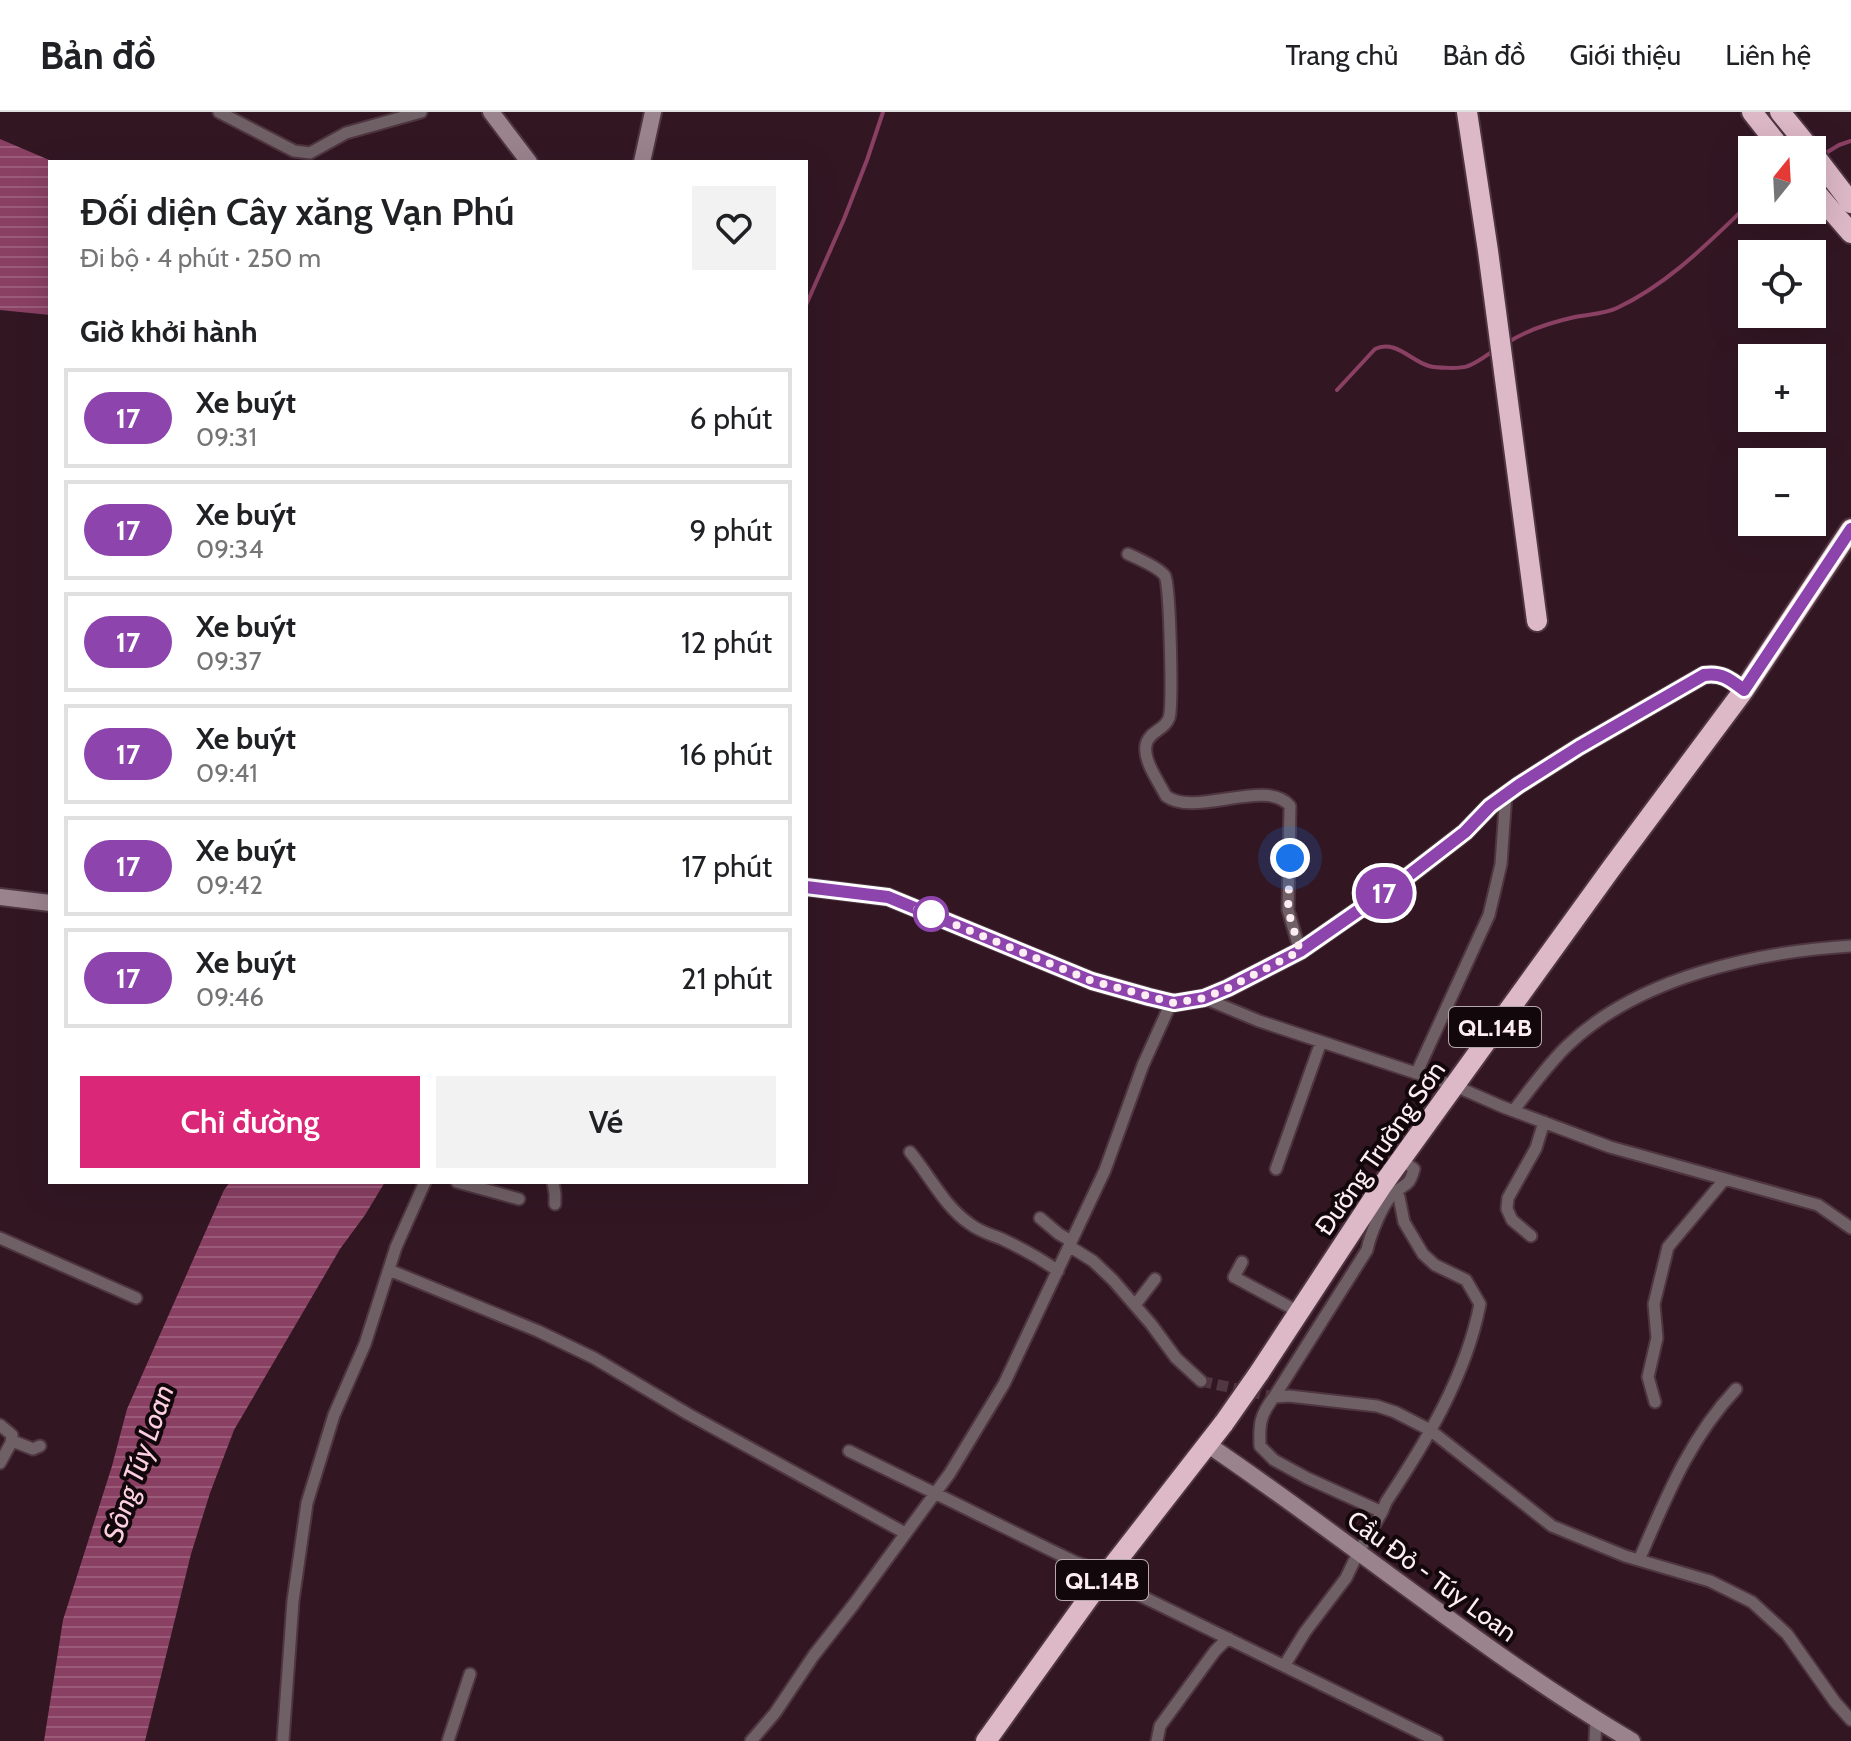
<!DOCTYPE html>
<html lang="vi">
<head>
<meta charset="utf-8">
<style>
	body { margin:0; font-family:Cabin,sans-serif; background:#f2f2f2; color:#202124; height:100vh; display:flex; flex-direction:column; font-size:30px; white-space:nowrap }
	* { box-sizing:border-box; margin:0 }
	p { font-size:26px; color:#757577 }
	.icon { flex:none; width:44px; height:44px; fill:none; stroke:currentColor; stroke-width:2; stroke-linecap:round; stroke-linejoin:round }
	.map { position:relative; flex:1; overflow:hidden }
	.drawer { position:absolute; left:48px; top:48px; width:760px; height:1024px; display:flex; flex-direction:column; background:#fff; border-radius:0px; box-shadow:0 8px 32px #0002 }
	.drawer>* { flex:none }
	.badge { padding:0 16px; border-radius:26px; font-size:28px; line-height:52px }
	.needle { width:52px; rotate:18deg }
	.fabs { position:absolute; left:1738px; top:24px; display:grid; gap:16px }
	.fabs a { display:grid; place-items:center; width:88px; height:88px; border-radius:0px; background:#fff; box-shadow:0 8px 32px #0002; font-size:40px }
	.you { position:absolute; width:40px; height:40px; margin:-20px; border:6px solid #fff; border-radius:50%; background:#1a73e8; box-shadow:0 0 0 12px #1a73e833 }
	.map>.badge { position:absolute; translate:-50% -50%; box-shadow:0 0 0 4px #fff }
	h2 { padding:0 32px; font-size:30px; line-height:72px }
	.round { display:grid; place-items:center; flex:none; width:84px; height:84px; border-radius:0px; background:#f2f2f2 }
	.head { display:flex; align-items:center; justify-content:space-between; height:136px; padding:0 32px }
	h1 { font-size:38px; font-weight:600; line-height:60px }
	.action { display:flex; gap:16px; margin-top:auto; padding:16px 32px }
	.action a { flex:1; height:92px; border-radius:0px; background:#db2777; color:#fff; font-size:32px; font-weight:600; line-height:92px; text-align:center }
	.action a+a { background:#f2f2f2; color:#202124 }
	ul { padding:0; list-style:none }
	li { display:flex; align-items:center; gap:24px; height:100px; margin:0 16px 12px; padding:0 16px; border:4px solid #e0e0e0; border-radius:0px }
	li div { flex:1 }
	li b { display:block; font-size:30px }
	li em { font-style:normal }
	li .badge { min-width:88px; font-weight:700; text-align:center }
	header { display:flex; align-items:center; gap:48px; box-sizing:border-box; height:112px; padding:0 40px; background:#fff; border-bottom:2px solid #e0e0e0 }
	header strong { font-size:38px }
	nav { display:flex; gap:44px; margin-inline-start:auto; font-size:28px }
	.map>svg:first-child { display:block }
	.water { fill:url(#water-rules) }
	.lines { fill:none; stroke-linecap:round; stroke-linejoin:round }
	.stream { stroke:#8a4063; stroke-width:4 }
	.street-tunnel { stroke:#503742; stroke-width:11; stroke-dasharray:11 5.5; stroke-linecap:butt }
	.street-casing { stroke:#4e3540; stroke-width:15 }
	.secondary-casing { stroke:#4e3540; stroke-width:20 }
	.highway-casing { stroke:#4e3540; stroke-width:24 }
	.street { stroke:#6f6065; stroke-width:11 }
	.secondary { stroke:#9b838d; stroke-width:16 }
	.highway { stroke:#ddb8c6; stroke-width:20 }
	.highway-bridge-casing { stroke:#4e3540; stroke-width:24; stroke-linecap:butt }
	.highway-bridge { stroke:#ddb8c6; stroke-width:20 }
	.line-casing { stroke:#fff; stroke-width:18 }
	.line { stroke:#8e44ad; stroke-width:12 }
	.walk { stroke:#fdedf3; stroke-width:8; stroke-dasharray:0 14.4 }
	.stop-dot { fill:#fff; stroke:#8e44ad; stroke-width:4 }
	.labels { text-anchor:middle; dominant-baseline:central; stroke-width:8; stroke-linejoin:round; paint-order:stroke }
	.shield { fill:#12070b; stroke:#b6a8ad; stroke-width:2 }
	.shield-label { font-size:24px; font-weight:bold; fill:#fdedf3 }
	.street-label { font-size:26px; fill:#fdedf3; stroke:#12070b }
	.water-label { font-size:28px; font-style:italic; fill:#fbcee0; stroke:#12070b }
</style>
</head>
<body>
<header>
<strong>Bản đồ</strong>
<nav><a>Trang chủ</a><a>Bản đồ</a><a>Giới thiệu</a><a>Liên hệ</a></nav>
</header>
<div class="map">
<svg width="1851" height="1629" viewBox="0 0 1851 1629">
	<defs>
		<pattern id="water-rules" width="6" height="5" patternUnits="userSpaceOnUse" patternTransform="scale(2)"><rect width="6" height="5" fill="#8a4063"/><path d="M0 2.5h6" fill="none" stroke="#9b5c7a"/></pattern>
	</defs>
	<rect width="100%" height="100%" fill="#321723"/>
	<path class="water" d="M0 27 54 50H50V203L0 198Z
		M230 1070H385L365 1103 340 1137 234 1318 210 1381 191 1442 145 1629H44L63 1508 112 1354 127 1297 224 1078Z"/>
	<g class="lines">
		<path class="stream" d="M1821 44 1839 33 1851 29
			M806 193 844 107 867 48 883 0
			M1507 231C1527 218 1552 210 1575 205 1589 202 1605 202 1617 196 1670 171 1710 129 1752 89
			M1337 278 1375 237C1395 227 1411 249 1429 254 1435 256 1461 257 1468 254 1477 251 1487 243 1496 237"/>
		<path class="street-tunnel" d="M1201 1269 1274 1285"/>
		<g class="street-casing">
			<path id="street" d="M219 0 294 39 310 41 346 21 421 0
				M1128 442C1137 446 1160 456 1165 464 1170 474 1173 594 1169 606 1165 618 1149 619 1146 633 1143 649 1159 670 1166 684 1195 706 1266 665 1290 694L1288 798 1300 839
				M1204 886 1259 909 1455 974 1503 995 1610 1035 1818 1093 1851 1116
				M1417 960 1489 803 1501 752 1506 682
				M1514 998C1531 976 1548 952 1568 933 1639 865 1756 840 1851 834
				M910 1040C930 1064 944 1094 970 1112 980 1120 993 1123 1004 1128 1023 1137 1041 1147 1058 1159
				M1276 1057 1321 930
				M457 1070 519 1087
				M553 1070 555 1082V1092
				M1040 1106 1059 1122 1071 1129
				M1531 1124 1512 1108 1507 1097 1508 1086 1536 1036 1544 1010
				M0 1126 136 1186
				M1069 1134 1093 1149 1113 1168 1151 1212 1176 1246 1201 1269
				M1242 1150 1234 1165 1299 1200
				M389 1158 538 1219 594 1246 688 1302 905 1421
				M1135 1193 1155 1167
				M1274 1285 1367 1138C1370 1123 1383 1090 1395 1080 1406 1071 1409 1075 1414 1057L1401 1047
				M1655 1290 1648 1265 1657 1226 1654 1192 1668 1135 1724 1068
				M0 1313 12 1323 11 1331 0 1351
				M11 1331 15 1330 33 1337 40 1334
				M849 1339 1075 1450 1095 1457 1096 1462 1093 1469 1098 1473 1133 1480 1437 1629
				M1382 1400 1307 1366 1274 1348 1260 1334C1259 1312 1260 1303 1274 1285L1289 1284 1377 1294 1395 1300 1430 1318 1552 1414 1625 1444 1710 1469 1752 1490 1787 1522 1835 1590 1851 1608
				M1639 1448C1666 1386 1689 1327 1736 1277
				M1284 1554 1305 1520 1346 1466 1358 1441 1382 1400 1386 1390C1426 1330 1466 1264 1480 1192L1466 1168 1435 1153 1423 1142 1404 1110 1399 1085 1393 1081
				M283 1629 293 1489 307 1391 334 1303 365 1232 396 1135 425 1070
				M448 1629 470 1562
				M751 1629 775 1601 814 1543 854 1492 950 1361 1004 1272 1105 1058 1143 953 1171 891
				M1157 1629 1160 1614 1215 1539 1228 1526
				M1595 1629 1596 1607"/>
		</g>
		<g class="secondary-casing">
			<path id="secondary" d="M491 0 529 50
				M642 50 653 0
				M806 775 888 785 1092 869 1149 885 1174 891 1204 886 1228 876 1300 839 1408 764 1465 720 1490 694 1519 673 1579 635 1704 563C1722 560 1731 568 1744 578
				M0 785 50 791
				M1207 1332C1351 1429 1483 1541 1632 1629"/>
		</g>
		<g class="highway-casing">
			<path id="highway" d="M1467 0 1488 139 1537 509
				M1752 0 1782 38
				M1780 0 1811 38
				M1812 40 1851 91
				M1812 76 1851 121
				M1259 1261 1381 1075 1613 754 1744 578 1851 417
				M986 1629 1098 1473 1224 1311"/>
		</g>
		<use href="#street" class="street"/>
		<use href="#secondary" class="secondary"/>
		<use href="#highway" class="highway"/>
		<g class="highway-bridge-casing">
			<path id="highway-bridge" d="M1224 1311 1259 1261"/>
		</g>
		<use href="#highway-bridge" class="highway-bridge"/>
	</g>
	<g class="lines">
		<g class="line-casing">
			<path id="line" d="M806 775 888 785 1092 869 1149 885 1174 891 1204 886 1228 876 1300 839 1408 764 1465 720 1490 694 1519 673 1579 635 1704 563C1722 560 1731 568 1744 578L1851 417"/>
		</g>
		<use href="#line" class="line"/>
		<path class="walk" d="M931 802 917 797 1092 869 1174 891 1204 886 1228 876 1300 839 1288 798 1290 746"/>
	</g>
	<circle class="stop-dot" cx="931" cy="802" r="16"/>
	<g class="labels">
		<g class="shield">
			<rect x="1449" y="895" width="92" height="40" rx="6"/>
			<rect x="1056" y="1448" width="92" height="40" rx="6"/>
		</g>
		<g class="shield-label">
			<text x="1495" y="915">QL.14B</text>
			<text x="1102" y="1468">QL.14B</text>
		</g>
		<g class="street-label">
			<text transform="translate(1380 1036) rotate(-55)">Đường Trường Sơn</text>
			<text transform="translate(1432 1464) rotate(36)">Cầu Đỏ - Túy Loan</text>
		</g>
		<g class="water-label">
			<text transform="translate(138 1351) rotate(-71)">Sông Túy Loan</text>
		</g>
	</g>
</svg>
<div class="fabs">
<a><svg class="needle" viewBox="-14 -14 28 28"><path d="M0-13l5 13h-10z" fill="#e53935"/><path d="M0 13l5-13h-10z" fill="#757577"/></svg></a>
<a><svg class="icon" aria-label="locate" viewBox="0 0 24 24"><circle cx="12" cy="12" r="6"/><path d="M12 2v4M12 18v4M2 12h4M18 12h4"/></svg></a>
<a>+</a>
<a>−</a>
</div>
<div class="you" style="left:1290px;top:746px"></div>
<b class="badge" style="left:1384px;top:781px;background:#8e44ad;color:#fff">17</b>
<section class="drawer">
<div class="head"><div><h1>Đối diện Cây xăng Vạn Phú</h1><p>Đi bộ · 4 phút · 250 m</p></div><a class="round"><svg class="icon" aria-label="heart" viewBox="0 0 24 24"><path d="M12 20l-8-8c-3-5 5-10 8-4 3-6 11-1 8 4z"/></svg></a></div>
<h2>Giờ khởi hành</h2>
<ul>
<li><span class="badge" style="background:#8e44ad;color:#fff">17</span><div><b>Xe buýt</b><p>09:31</p></div><em>6 phút</em></li>
<li><span class="badge" style="background:#8e44ad;color:#fff">17</span><div><b>Xe buýt</b><p>09:34</p></div><em>9 phút</em></li>
<li><span class="badge" style="background:#8e44ad;color:#fff">17</span><div><b>Xe buýt</b><p>09:37</p></div><em>12 phút</em></li>
<li><span class="badge" style="background:#8e44ad;color:#fff">17</span><div><b>Xe buýt</b><p>09:41</p></div><em>16 phút</em></li>
<li><span class="badge" style="background:#8e44ad;color:#fff">17</span><div><b>Xe buýt</b><p>09:42</p></div><em>17 phút</em></li>
<li><span class="badge" style="background:#8e44ad;color:#fff">17</span><div><b>Xe buýt</b><p>09:46</p></div><em>21 phút</em></li>
</ul>
<div class="action"><a>Chỉ đường</a><a>Vé</a></div>
</section>
</div>
</body>
</html>
